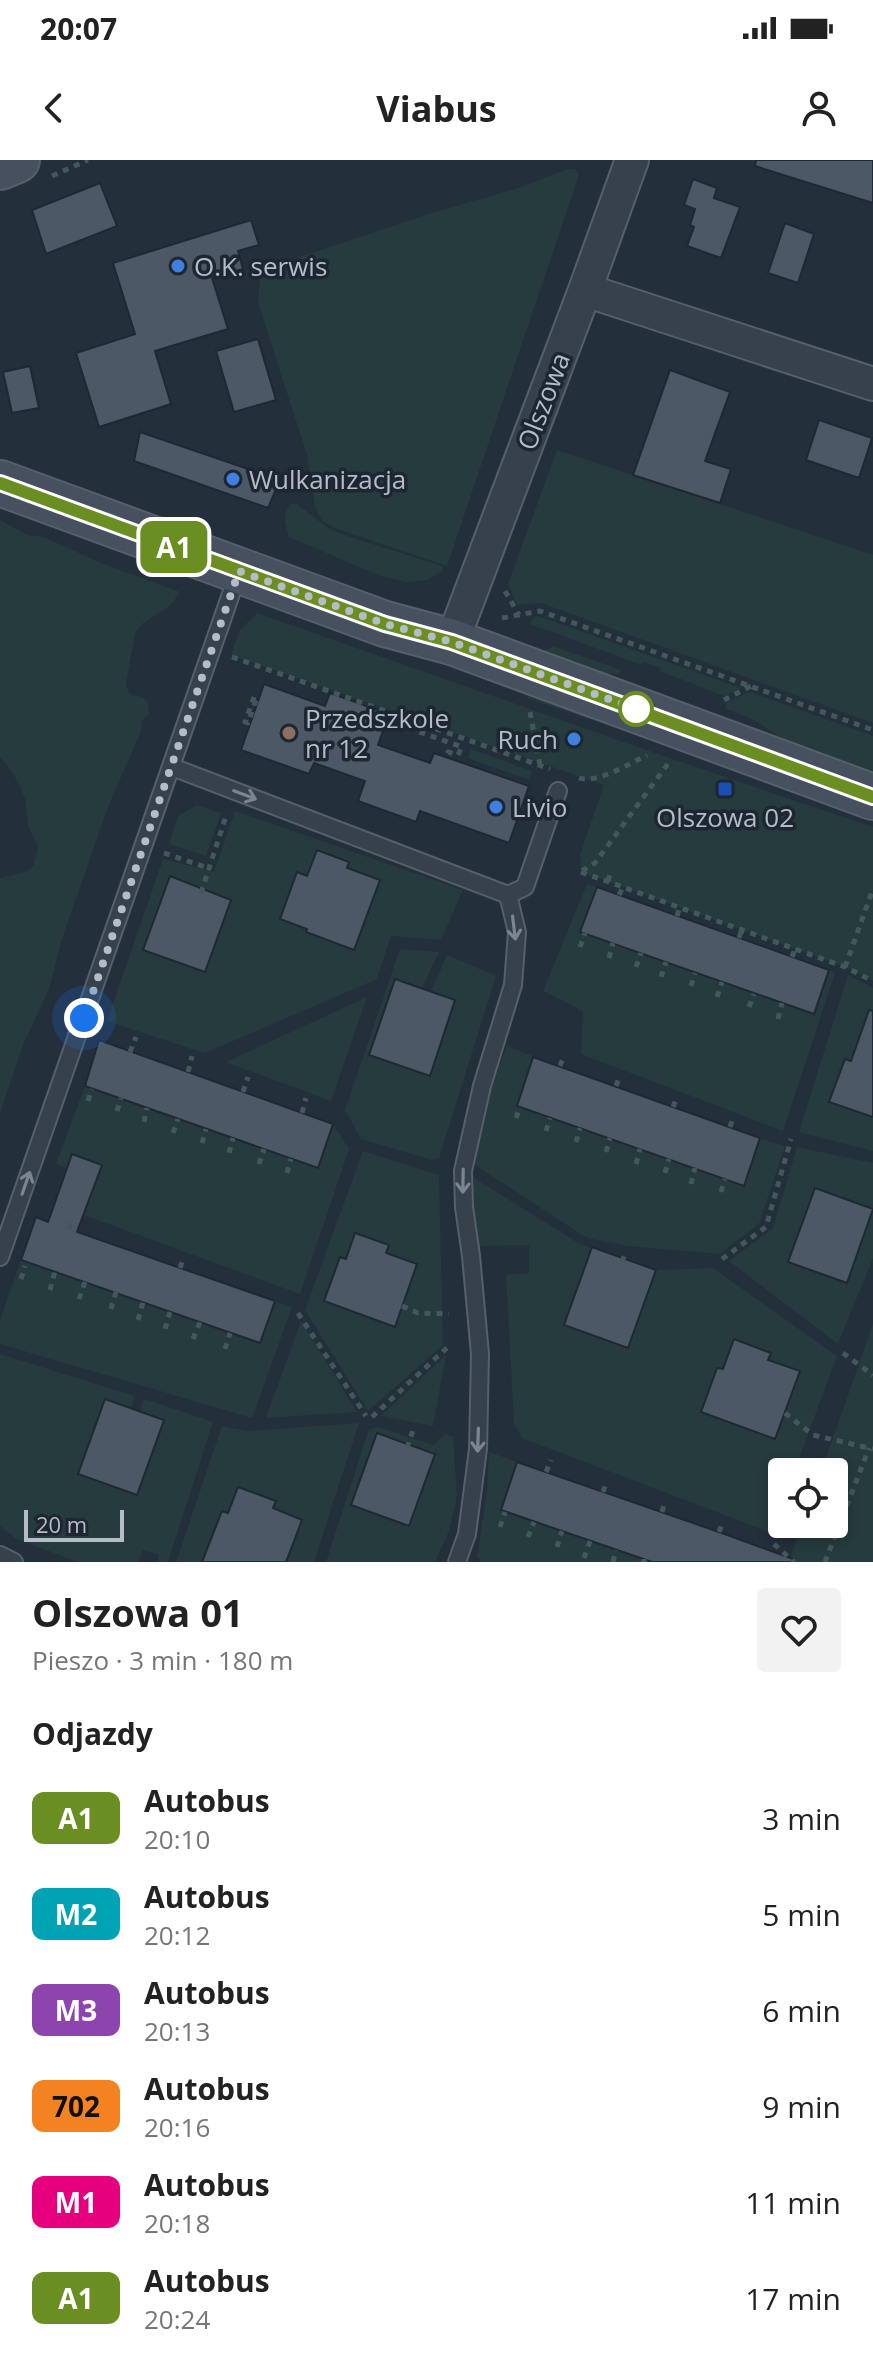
<!DOCTYPE html>
<html lang="pl">
<head>
<meta charset="utf-8">
<style>
	body { margin:0; font-family:"Open Sans",sans-serif; background:#f2f2f2; color:#222; height:100vh; display:flex; flex-direction:column; font-size:30px; white-space:nowrap }
	* { box-sizing:border-box; margin:0 }
	p { font-size:26px; color:#767676 }
	.icon { flex:none; width:44px; height:44px; fill:none; stroke:currentColor; stroke-width:2; stroke-linecap:round; stroke-linejoin:round }
	.map { position:relative; height:1402px; overflow:hidden }
	.details { display:flex; flex-direction:column; background:#fff; flex:1 }
	.details>* { flex:none }
	.badge { padding:0 16px; border-radius:12px; font-size:28px; line-height:52px }
	.fabs { position:absolute; left:768px; top:1298px; display:grid; gap:16px }
	.fabs a { display:grid; place-items:center; width:80px; height:80px; border-radius:8px; background:#fff; box-shadow:0 4px 12px #0003; font-size:40px }
	.scale { position:absolute; left:24px; bottom:20px; width:100px; box-sizing:border-box; padding-left:8px; border:4px solid #b3bcc7; border-top:0; font-size:22px; line-height:28px; white-space:nowrap; color:#b3bcc7; -webkit-text-stroke:6px #1d2631; paint-order:stroke }
	.you { position:absolute; width:40px; height:40px; margin:-20px; border:6px solid #fff; border-radius:50%; background:#1a73e8; box-shadow:0 0 0 12px #1a73e833 }
	.map>.badge { position:absolute; translate:-50% -50%; box-shadow:0 0 0 4px #fff }
	h2 { padding:0 32px; font-size:30px; line-height:72px }
	.round { display:grid; place-items:center; flex:none; width:84px; height:84px; border-radius:8px; background:#f2f2f2 }
	.head { display:flex; align-items:center; justify-content:space-between; height:136px; padding:0 32px }
	h1 { font-size:38px; font-weight:700; line-height:60px }
	ul { padding:0; list-style:none }
	li { display:flex; align-items:center; gap:24px; height:96px; padding:0 32px }
	li div { flex:1 }
	li b { display:block; font-size:30px }
	li em { font-style:normal }
	li .badge { min-width:88px; font-weight:700; text-align:center }
	.status { display:flex; justify-content:space-between; align-items:center; height:56px; padding:0 40px; background:#fff; direction:ltr }
	.status svg { height:22px; fill:currentColor }
	header { display:flex; justify-content:space-between; align-items:center; height:104px; padding:0 32px; background:#fff; font-size:36px; font-weight:700 }
	.map>svg:first-child { display:block }
	.green { fill:#263b3d }
	.building { fill:#4d5867; stroke:#1f2833; stroke-width:2 }
	.lines { fill:none; stroke-linecap:round; stroke-linejoin:round }
	.lane-casing { stroke:#565f6a; stroke-width:20 }
	.street-casing { stroke:#565f6a; stroke-width:36 }
	.secondary-casing { stroke:#565f6a; stroke-width:48 }
	.path { stroke:#43585a; stroke-width:5; stroke-dasharray:6 6; stroke-linecap:butt }
	.lane { stroke:#37414c; stroke-width:16 }
	.street { stroke:#37414c; stroke-width:32 }
	.secondary { stroke:#46505f; stroke-width:44 }
	.oneway { stroke:#7b8590 }
	.line-casing { stroke:#fff; stroke-width:18 }
	.line { stroke:#6b8e23; stroke-width:12 }
	.walk { stroke:#b3bcc7; stroke-width:8; stroke-dasharray:0 14.4 }
	.shop-dot { fill:#3f7fe0; stroke:#1d2631; stroke-width:3 }
	.stop-dot { fill:#fff; stroke:#6b8e23; stroke-width:4 }
	.education-dot { fill:#8d6e63; stroke:#1d2631; stroke-width:3 }
	.transit-dot { fill:#1a4fb4; stroke:#1d2631; stroke-width:3 }
	.labels { text-anchor:middle; dominant-baseline:central; stroke-width:7; stroke-linejoin:round; paint-order:stroke }
	.poi-label { font-size:26px; fill:#b3bcc7; stroke:#1d2631; text-anchor:start }
	.street-label { font-size:26px; fill:#b3bcc7; stroke:#1d2631 }
</style>
</head>
<body>
<div class="status"><b>20:07</b><svg viewBox="0 0 49 12"><path d="M0 12V9h3v3zM5 12V6h3v6zM10 12V3h3v9zM15 12V0h3v12zM26 1h20v11H26zM47 4h2v5h-2z"/></svg></div>
<header><svg class="icon" aria-label="back" viewBox="0 0 24 24"><path d="M15 5l-7 7 7 7"/></svg>Viabus<svg class="icon" aria-label="person" viewBox="0 0 24 24"><circle cx="12" cy="8" r="4"/><path d="M4 21q1-7 8-7t8 7"/></svg></header>
<div class="map">
<svg width="873" height="1402" viewBox="0 0 873 1402">
	<rect width="100%" height="100%" fill="#242f3c"/>
	<path class="green" d="M568 9H576L579 15 447 406 337 369 322 361 315 346 307 295 258 142 260 117 282 103 435 52 518 28Z
		M557 290 873 395V563L541 443 517 445 508 424Z
		M290 344H297L328 368 344 375 442 406 443 410 428 420 407 422 380 416 289 377C286 364 281 355 290 344Z
		M0 360 27 375 44 377 101 403 180 432 171 445 142 464 135 473 126 524 130 535 142 537 148 542 149 554 141 562V571L108 647 61 782 49 829 23 885 0 953V718L29 711 34 704 38 687 28 666 25 638 14 615 0 596Z
		M257 453 672 599 873 667V821L845 807 581 712 580 694 604 625 231 495 240 470Z
		M538 456 741 528 724 536 660 511 661 508 643 502 642 505 530 464 533 458Z
		M553 486 621 510 619 514H590L538 494Z
		M750 532 873 576V614L793 586 754 560 725 548 727 542Z
		M528 534 590 556 588 559 527 538Z
		M471 589 532 611 529 620 468 598Z
		M197 645 221 653 206 696 169 684 178 656Z
		M235 651 463 730 441 780 391 776 377 819 205 893 107 861 163 699 214 712Z
		M587 724 597 727 581 772 813 854 829 810 835 813 783 971 581 894 583 851 543 831Z
		M400 789 439 792 422 828 394 819 369 895 429 916 455 841 431 832 447 795 496 816 439 998 432 1000 361 979 345 950Z
		M848 815 873 828V878L851 901 845 899 830 942 873 957V991L799 972Z
		M367 837 331 941 226 902Z
		M507 886 533 896 517 946 744 1025 760 978 785 986 759 1064 719 1094 628 1086 587 1078 475 1005 486 942Z
		M85 926 317 1008 333 964 349 989 300 1134 65 1048 64 1016 93 1027 101 1005 73 994 67 1009 56 1004Z
		M797 987 873 1003V1098L838 1184 729 1101 773 1068Z
		M363 991 439 1015 443 1185 368 1251 305 1150Z
		M474 1018 580 1084 618 1097 628 1104 629 1100 656 1110 713 1108 837 1196 794 1312H782V1345L772 1373 522 1278 514 1264 506 1115 529 1113V1085L478 1086 473 1041Z
		M21 1100 260 1183 275 1141 292 1147 252 1258 0 1184V1160Z
		M301 1161 357 1252 266 1258Z
		M873 1164V1402H789L802 1364H834V1312H821Z
		M0 1194 135 1236 131 1248 104 1239 78 1313 137 1334 164 1260 140 1251 144 1239 213 1262 168 1402H157L159 1395 143 1390 138 1402H77L15 1378 0 1366Z
		M446 1195 433 1266 381 1256Z
		M359 1263 314 1402H176L222 1266 248 1271Z
		M378 1267 433 1285 446 1274 453 1277 457 1336 449 1371 435 1402H326L369 1269Z
		M489 1292 517 1302 501 1351 652 1402H482L477 1397 487 1331Z"/>
	<path class="building" d="M756 0H873V43L755 6Z
		M693 19 717 28 714 38 740 47 721 98 687 86 694 67 690 65 695 49 684 45Z
		M100 23 117 66 46 94 32 50Z
		M251 60 259 85 238 91 243 109 212 118 228 169 155 191 171 244 99 267 76 193 135 174 113 103Z
		M785 63 814 74 798 123 768 113Z
		M258 179 276 240 234 252 216 191Z
		M30 206 39 248 12 253 3 212Z
		M670 210 730 232 705 301 731 309 720 343 633 315Z
		M819 260 872 278 859 318 806 300Z
		M140 272 280 320 268 348 134 301Z
		M264 524 325 546 330 533 389 554 378 585 430 603 434 593 529 626 509 683 420 651 416 662 358 641 365 621 314 603 309 614 241 590Z
		M317 690 349 702 347 708 380 720 354 790 306 772 307 769 280 759 297 712 307 716Z
		M170 716 231 740 205 812 143 790Z
		M597 727 829 810 814 854 580 772Z
		M395 819 455 840 430 916 369 895Z
		M869 850 873 851V957L829 942 845 899 851 901Z
		M99 880 333 964 318 1008 85 926Z
		M533 897 760 978 744 1026 517 946Z
		M72 994 102 1005 77 1072 275 1141 260 1183 21 1100 36 1057 48 1062Z
		M815 1028 873 1049 847 1123 788 1102Z
		M355 1073 389 1085 386 1093 417 1104 395 1167 324 1141 340 1097 346 1099Z
		M592 1087 656 1110 628 1188 564 1165Z
		M734 1179 771 1193 768 1200 800 1211 775 1279 701 1252 717 1208 723 1209Z
		M105 1239 164 1260 137 1335 78 1314Z
		M377 1273 435 1294 409 1366 351 1345Z
		M517 1302 719 1372 793 1399 792 1402H652L501 1350Z
		M238 1327 276 1341 273 1348 302 1360 286 1402H202L222 1351 228 1353Z"/>
	<g class="lines">
		<g class="lane-casing">
			<path id="lane" d="M172 607 508 735 517 772 513 825 482 926 463 1011 464 1047 471 1096 480 1194 478 1289 467 1374 457 1402
				M508 735 525 727 558 631
				M0 1097 239 411
				M0 1395 14 1402"/>
		</g>
		<g class="street-casing">
			<path id="street" d="M585 130 873 224
				M452 482 585 130 632 0"/>
		</g>
		<g class="secondary-casing">
			<path id="secondary" d="M0 7 17 0
				M0 323 385 464 452 482 873 637"/>
		</g>
		<path class="path" d="M52 16 88 0
			M505 431 519 455
			M502 458 540 451 873 570
			M232 497 550 609
			M254 537 245 562 248 563 257 537 259 538
			M724 540 751 526
			M530 552 540 605
			M420 562 417 571 462 587 458 595 448 592 446 597
			M579 618C597 624 631 603 647 595
			M164 693 208 708
			M582 711 595 703 670 601
			M581 712 845 807 873 821
			M608 721 611 711
			M201 733 227 653
			M619 735 623 727
			M677 756 680 747
			M739 778 742 769
			M580 787 585 773
			M792 797 795 789
			M609 798 613 783
			M636 807 641 793
			M845 807 873 729
			M661 817 666 802
			M691 826 695 813
			M717 837 722 822
			M749 847 754 834
			M778 859 782 843
			M130 892 136 877
			M560 906 563 898
			M188 912 192 896
			M616 926 619 918
			M243 932 248 917
			M88 941 92 929
			M673 947 676 940
			M117 951 121 938
			M302 953 306 938
			M516 958 520 947
			M144 962 147 948
			M730 967 732 961
			M546 971 550 958
			M173 973 178 959
			M576 982 580 968
			M202 983 206 969
			M606 992 610 978
			M229 993 233 978
			M259 1004 264 989
			M636 1004 640 989
			M287 1013 291 999
			M665 1013 669 999
			M691 1024 695 1008
			M721 1032 725 1019
			M69 1069 72 1058
			M722 1099 766 1067 791 979
			M622 1102 625 1094
			M180 1108 183 1099
			M21 1119 25 1106
			M50 1130 55 1111
			M79 1139 85 1122
			M402 1146 418 1153 449 1154
			M111 1149 116 1132
			M298 1153 366 1256
			M138 1160 143 1142
			M165 1169 170 1152
			M193 1179 200 1162
			M225 1189 230 1173
			M843 1193 873 1215
			M785 1253 813 1275 873 1289
			M372 1257 450 1185
			M407 1288 414 1267
			M546 1312 551 1300
			M603 1332 607 1321
			M662 1352 665 1341
			M500 1367 505 1352
			M719 1372 723 1362
			M528 1377 534 1362
			M774 1384 794 1402
			M557 1387 562 1371
			M584 1398 590 1381
			M613 1402 616 1390
			M644 1402V1399
			M825 1402 869 1288"/>
		<use href="#lane" class="lane"/>
		<use href="#street" class="street"/>
		<use href="#secondary" class="secondary"/>
	</g>
	<defs><path id="oneway-shaft" d="M-6 0H5M1.5-3L5.5 0L1.5 3" fill="none" stroke-width="1.6" stroke-linecap="round" stroke-linejoin="round" transform="scale(2)"/></defs>
	<g class="oneway">
		<use href="#oneway-shaft" transform="translate(245 635) rotate(21)"/>
		<use href="#oneway-shaft" transform="translate(514 768) rotate(83)"/>
		<use href="#oneway-shaft" transform="translate(463 1021) rotate(91)"/>
		<use href="#oneway-shaft" transform="translate(26 1023) rotate(-71)"/>
		<use href="#oneway-shaft" transform="translate(478 1280) rotate(92)"/>
	</g>
	<g class="lines">
		<g class="line-casing">
			<path id="line" d="M0 323 385 464 452 482 873 637"/>
		</g>
		<use href="#line" class="line"/>
		<path class="walk" d="M84 858 239 411 385 464 452 482 636 549"/>
	</g>
	<g class="shop-dot">
		<circle cx="178" cy="106" r="8"/>
		<circle cx="233" cy="319" r="8"/>
		<circle cx="574" cy="579" r="8"/>
		<circle cx="496" cy="647" r="8"/>
	</g>
	<circle class="stop-dot" cx="636" cy="549" r="16"/>
	<circle class="education-dot" cx="289" cy="573" r="8"/>
	<rect class="transit-dot" x="717" y="621" width="16" height="16" rx="4"/>
	<g class="labels">
		<g class="poi-label">
			<text x="194" y="106">O.K. serwis</text>
			<text x="249" y="319">Wulkanizacja</text>
			<text x="305" y="558">Przedszkole<tspan x="305" dy="30">nr 12</tspan></text>
			<text x="558" y="579" text-anchor="end">Ruch</text>
			<text x="512" y="647">Livio</text>
			<text x="725" y="657" text-anchor="middle">Olszowa 02</text>
		</g>
		<g class="street-label">
			<text transform="translate(543 241) rotate(-69)">Olszowa</text>
		</g>
	</g>
</svg>
<div class="fabs">
<a><svg class="icon" aria-label="locate" viewBox="0 0 24 24"><circle cx="12" cy="12" r="6"/><path d="M12 2v4M12 18v4M2 12h4M18 12h4"/></svg></a>
</div>
<div class="scale">20 m</div>
<div class="you" style="left:84px;top:858px"></div>
<b class="badge" style="left:174px;top:387px;background:#6b8e23;color:#fff">A1</b>
</div>
<section class="details">
<div class="head"><div><h1>Olszowa 01</h1><p>Pieszo · 3 min · 180 m</p></div><a class="round"><svg class="icon" aria-label="heart" viewBox="0 0 24 24"><path d="M12 20l-8-8c-3-5 5-10 8-4 3-6 11-1 8 4z"/></svg></a></div>
<h2>Odjazdy</h2>
<ul>
<li><span class="badge" style="background:#6b8e23;color:#fff">A1</span><div><b>Autobus</b><p>20:10</p></div><em>3 min</em></li>
<li><span class="badge" style="background:#00a3b4;color:#fff">M2</span><div><b>Autobus</b><p>20:12</p></div><em>5 min</em></li>
<li><span class="badge" style="background:#8e44ad;color:#fff">M3</span><div><b>Autobus</b><p>20:13</p></div><em>6 min</em></li>
<li><span class="badge" style="background:#f58220;color:#111">702</span><div><b>Autobus</b><p>20:16</p></div><em>9 min</em></li>
<li><span class="badge" style="background:#e6007e;color:#fff">M1</span><div><b>Autobus</b><p>20:18</p></div><em>11 min</em></li>
<li><span class="badge" style="background:#6b8e23;color:#fff">A1</span><div><b>Autobus</b><p>20:24</p></div><em>17 min</em></li>
</ul>
</section>
</body>
</html>
